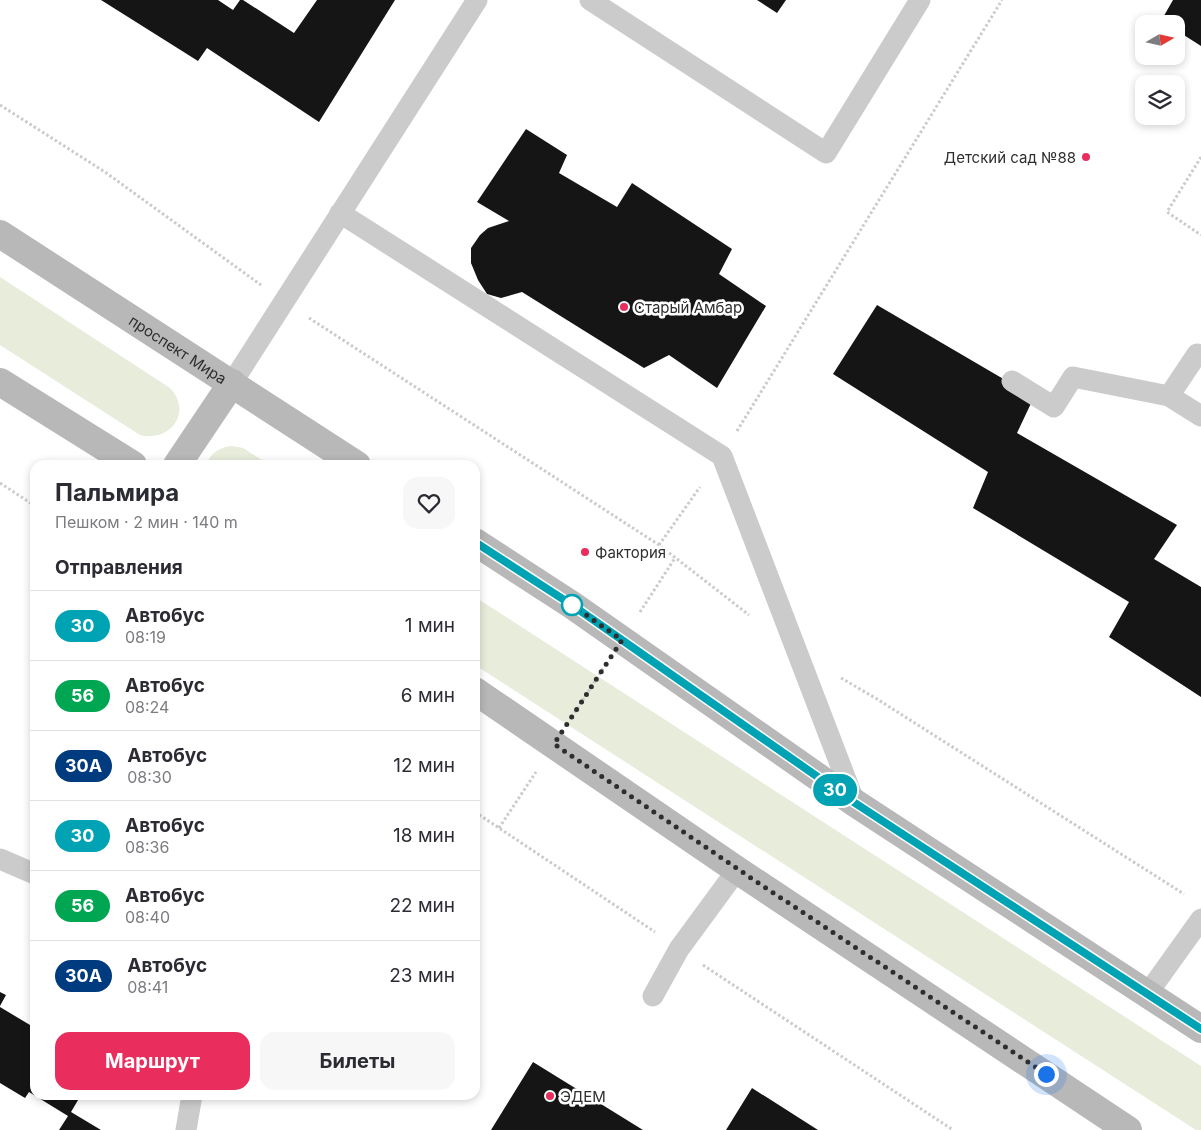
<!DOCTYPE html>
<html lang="ru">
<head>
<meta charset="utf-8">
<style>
	body { margin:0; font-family:Inter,sans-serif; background:#f7f7f7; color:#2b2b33; height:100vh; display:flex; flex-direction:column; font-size:19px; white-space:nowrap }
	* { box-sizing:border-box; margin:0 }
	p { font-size:16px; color:#7c7c81 }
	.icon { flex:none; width:28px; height:28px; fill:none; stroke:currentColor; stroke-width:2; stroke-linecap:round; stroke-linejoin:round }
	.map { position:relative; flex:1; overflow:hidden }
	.sheet { position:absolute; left:30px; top:460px; width:450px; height:640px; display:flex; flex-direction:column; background:#fff; border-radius:15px; box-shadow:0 2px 8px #0003 }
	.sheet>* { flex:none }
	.badge { padding:0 10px; border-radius:16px; font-size:18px; line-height:32px }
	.needle { width:32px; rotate:81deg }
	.fabs { position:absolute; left:1135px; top:15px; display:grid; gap:10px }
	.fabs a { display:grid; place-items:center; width:50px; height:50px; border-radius:10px; background:#fff; box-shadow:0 2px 8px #0003; font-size:25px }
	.you { position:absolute; width:25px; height:25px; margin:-12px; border:4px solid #fff; border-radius:50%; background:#1a73e8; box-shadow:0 0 0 8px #1a73e833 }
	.map>.badge { position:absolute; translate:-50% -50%; box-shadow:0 0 0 2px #fff }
	h2 { padding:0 25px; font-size:19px; line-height:45px }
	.round { display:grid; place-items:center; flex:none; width:52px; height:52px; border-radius:15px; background:#f7f7f7 }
	.summary { display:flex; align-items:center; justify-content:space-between; height:85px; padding:0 25px }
	h1 { font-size:24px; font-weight:700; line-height:38px }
	.cta { display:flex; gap:10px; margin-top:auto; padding:10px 25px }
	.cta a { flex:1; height:58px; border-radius:15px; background:#e92d5c; color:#fff; font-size:20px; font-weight:700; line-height:58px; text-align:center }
	.cta a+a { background:#f7f7f7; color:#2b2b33 }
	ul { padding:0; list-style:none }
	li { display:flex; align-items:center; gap:15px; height:70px; padding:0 25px; border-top:1px solid #e1e1e2 }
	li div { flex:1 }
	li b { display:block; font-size:19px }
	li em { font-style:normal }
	li .badge { min-width:55px; font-weight:700; text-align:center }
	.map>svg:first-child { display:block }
	.green { fill:#e7ecdb }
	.building { fill:#151515 }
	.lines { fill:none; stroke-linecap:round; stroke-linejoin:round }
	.path { stroke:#cbcbcb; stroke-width:3; stroke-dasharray:2.5 2.5; stroke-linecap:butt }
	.lane { stroke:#cbcbcb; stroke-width:21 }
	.secondary { stroke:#b8b8b8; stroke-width:28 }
	.line-casing { stroke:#fff; stroke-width:11 }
	.line { stroke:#00a3b4; stroke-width:8 }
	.walk { stroke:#2e2e2e; stroke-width:5; stroke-dasharray:0 9 }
	.poi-dot { fill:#e92d5c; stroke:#fff; stroke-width:2 }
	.stop-dot { fill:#fff; stroke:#00a3b4; stroke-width:2.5 }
	.labels { text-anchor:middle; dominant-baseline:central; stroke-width:5; stroke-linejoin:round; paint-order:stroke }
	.poi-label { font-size:15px; fill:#2e2e2e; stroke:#fff; text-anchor:start }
	.street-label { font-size:15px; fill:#2e2e2e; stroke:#fff }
</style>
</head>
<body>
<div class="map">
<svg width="1201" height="1130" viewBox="0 0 1201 1130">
	<rect width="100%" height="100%" fill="#fff"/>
	<path class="green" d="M0 277 170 388C193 412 170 443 140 435L0 345Z
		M232 446 243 448 270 465H206C211 453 219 447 232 446Z
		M475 597 1201 1066V1130H1196L475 665Z"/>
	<path class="building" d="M101 0H218L233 10 240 0H243L294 33 317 0H395L319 122 207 48 198 61Z
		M757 0H786L777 13Z
		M1173 0H1201V46L1176 30V24H1166L1161 21Z
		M526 129 567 155 559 173 617 207 632 183 732 249 719 274 766 306 717 388 669 355 644 368 522 292 501 298 487 294 478 280 471 263V248L480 235 488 228 509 221 477 202Z
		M877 305 1034 397 1017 433 1177 525 1154 559 1201 587V697L1109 637 1129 602 973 508 988 472 833 374Z
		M0 992 6 995 0 1006Z
		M0 1007 35 1028V1095H81L71 1112 101 1130H59L68 1116 29 1092 25 1098 0 1083Z
		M533 1062 643 1130H491Z
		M752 1088 818 1130H726Z"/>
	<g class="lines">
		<path class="path" d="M0 105 105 172 261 285
			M1201 157 1167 212 1201 235
			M309 318 659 545 749 615
			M737 431 1002 0
			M0 483 35 506
			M659 545 700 487
			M640 612 675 558
			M841 678 877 699 1184 894
			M572 717 604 667
			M475 812 655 932
			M499 828 536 772
			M703 965 953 1130"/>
		<path class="lane" d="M590 0 826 153 920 0
			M340 213 722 456 855 803
			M1197 354 1169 396 1201 416
			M1012 381 1054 407 1073 377 1169 396
			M232 383 477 0
			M0 859 35 874
			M1148 993 1201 919
			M653 996 679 949 737 870
			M186 1130 192 1095"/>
		<g class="secondary">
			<path id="s1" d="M0 234 357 465"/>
			<path d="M0 382 133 465"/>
			<path d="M177 465 232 383"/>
			<path d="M475 542 572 605 855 803 1201 1029"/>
			<path d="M475 691 737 870 1128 1130"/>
		</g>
	</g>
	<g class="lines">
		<g class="line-casing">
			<path id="line" d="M475 542 572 605 855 803 1201 1029"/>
		</g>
		<use href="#line" class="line"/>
		<path class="walk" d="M572 605 622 640 554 744 754 880 1046 1074"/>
	</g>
	<g class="poi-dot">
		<circle cx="1086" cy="157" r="5"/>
		<circle cx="624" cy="307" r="5"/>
		<circle cx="585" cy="552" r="5"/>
		<circle cx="550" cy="1096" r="5"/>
	</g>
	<circle class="stop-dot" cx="572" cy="605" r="10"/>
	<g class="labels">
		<g class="poi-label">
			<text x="1076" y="157" text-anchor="end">Детский сад №88</text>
			<text x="634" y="307">Старый Амбар</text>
			<text x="595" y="552">Фактория</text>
			<text x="560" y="1096">ЭДЕМ</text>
		</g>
		<g class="street-label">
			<text stroke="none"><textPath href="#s1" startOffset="212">проспект Мира</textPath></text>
		</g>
	</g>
</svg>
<div class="fabs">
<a><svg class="needle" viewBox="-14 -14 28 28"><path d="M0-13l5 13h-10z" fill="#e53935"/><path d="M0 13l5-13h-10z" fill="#7c7c81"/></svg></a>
<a><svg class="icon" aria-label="layers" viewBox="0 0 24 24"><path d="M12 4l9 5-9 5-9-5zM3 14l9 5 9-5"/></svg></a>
</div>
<div class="you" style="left:1046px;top:1074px"></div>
<b class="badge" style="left:835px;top:790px;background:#00a3b4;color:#fff">30</b>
<section class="sheet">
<div class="summary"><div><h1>Пальмира</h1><p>Пешком · 2 мин · 140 m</p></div><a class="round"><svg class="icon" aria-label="heart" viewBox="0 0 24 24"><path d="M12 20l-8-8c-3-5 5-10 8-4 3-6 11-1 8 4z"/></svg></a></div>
<h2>Отправления</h2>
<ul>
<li><span class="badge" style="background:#00a3b4;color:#fff">30</span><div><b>Автобус</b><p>08:19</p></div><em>1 мин</em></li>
<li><span class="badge" style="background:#00a651;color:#fff">56</span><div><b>Автобус</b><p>08:24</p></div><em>6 мин</em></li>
<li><span class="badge" style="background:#003b80;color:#fff">30А</span><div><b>Автобус</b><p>08:30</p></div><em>12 мин</em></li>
<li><span class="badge" style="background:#00a3b4;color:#fff">30</span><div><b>Автобус</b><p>08:36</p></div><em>18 мин</em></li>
<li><span class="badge" style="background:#00a651;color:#fff">56</span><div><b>Автобус</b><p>08:40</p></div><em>22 мин</em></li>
<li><span class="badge" style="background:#003b80;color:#fff">30А</span><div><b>Автобус</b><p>08:41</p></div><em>23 мин</em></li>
</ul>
<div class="cta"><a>Маршрут</a><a>Билеты</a></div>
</section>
</div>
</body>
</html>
